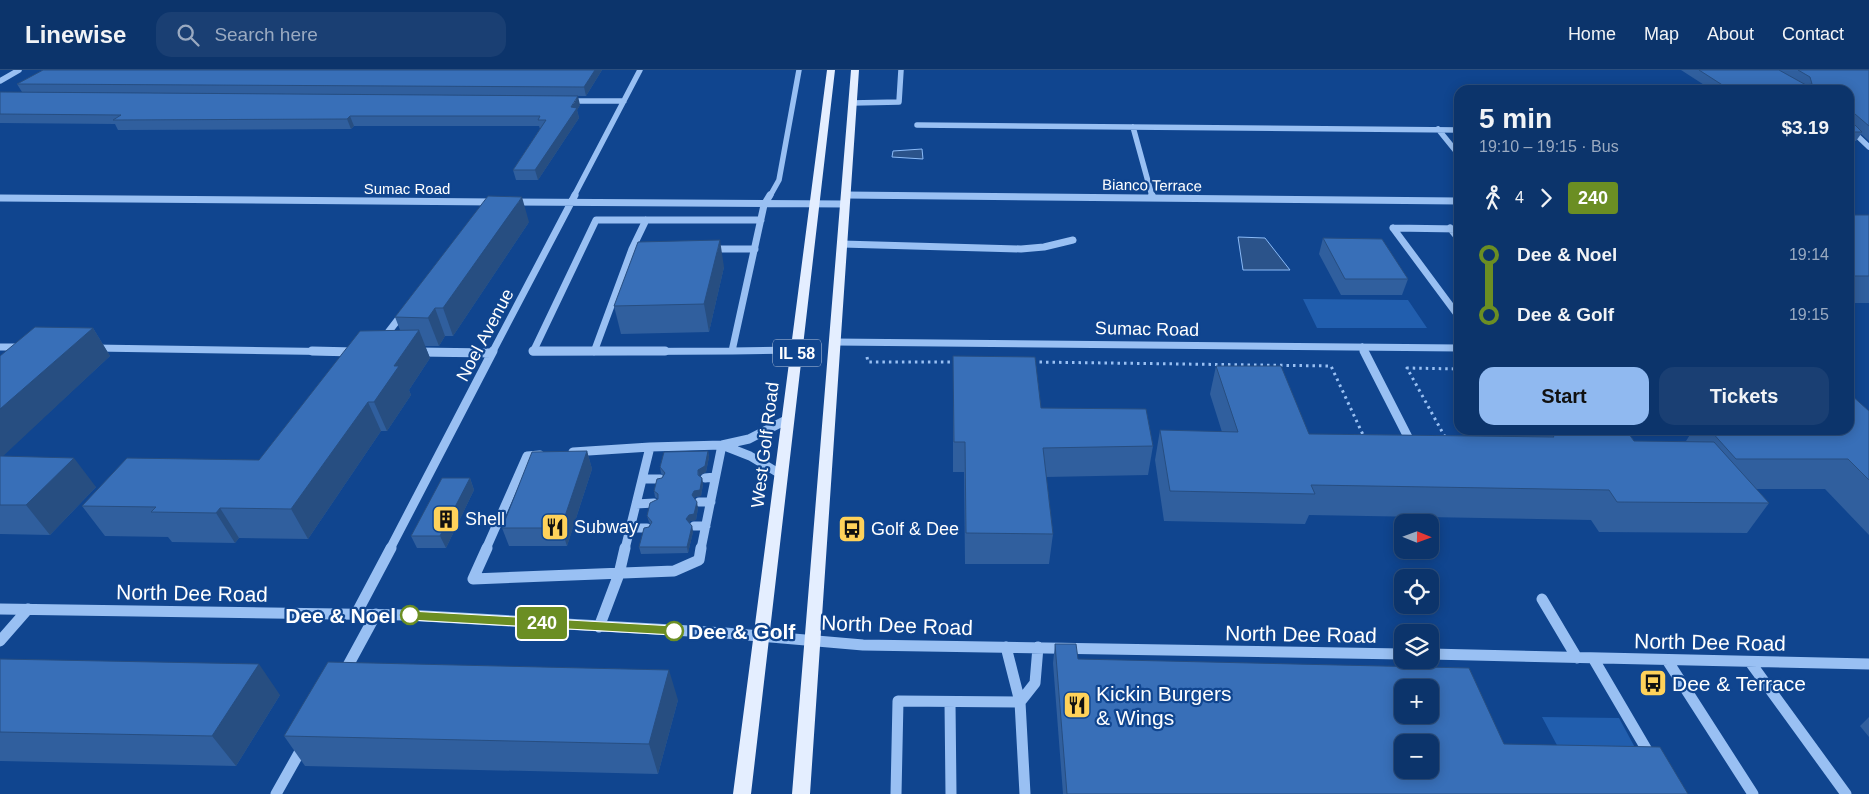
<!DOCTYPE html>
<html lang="en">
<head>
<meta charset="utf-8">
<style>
	body { margin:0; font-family:Helvetica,sans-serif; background:#1a3f73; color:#f1f3f6; height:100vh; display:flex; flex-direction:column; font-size:19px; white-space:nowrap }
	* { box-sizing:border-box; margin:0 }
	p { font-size:16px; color:#9aaac1 }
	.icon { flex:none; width:28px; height:28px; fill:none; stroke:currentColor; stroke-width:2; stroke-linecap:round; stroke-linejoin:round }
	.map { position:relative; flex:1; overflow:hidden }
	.panel { position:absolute; left:1454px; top:15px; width:400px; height:350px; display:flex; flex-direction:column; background:#0c346b; border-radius:15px; box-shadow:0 2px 12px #0003,0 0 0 1px #2c4f7e }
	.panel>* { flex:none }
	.badge { padding:0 10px; border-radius:4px; font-size:18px; line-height:32px }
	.needle { width:32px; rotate:91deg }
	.fabs { position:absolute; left:1394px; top:444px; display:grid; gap:10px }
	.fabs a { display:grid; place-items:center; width:45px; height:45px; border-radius:10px; background:#0c346b; box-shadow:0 2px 12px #0003,0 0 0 1px #2c4f7e; font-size:25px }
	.map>.badge { position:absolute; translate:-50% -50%; box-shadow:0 0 0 2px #fff }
	.legs { display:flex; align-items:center; gap:8px; height:55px; padding:0 25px; font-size:16px }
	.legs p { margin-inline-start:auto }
	.headline { display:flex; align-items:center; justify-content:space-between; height:85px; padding:0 25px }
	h1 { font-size:28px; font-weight:700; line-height:38px }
	.cta { display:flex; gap:10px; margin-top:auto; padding:10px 25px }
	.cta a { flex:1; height:58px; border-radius:15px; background:#90b9f0; color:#111; font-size:20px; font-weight:700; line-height:58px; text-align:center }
	.cta a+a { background:#1a3f73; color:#f1f3f6 }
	ul { padding:0 25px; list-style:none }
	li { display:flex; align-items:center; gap:18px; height:60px; font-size:19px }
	li i { display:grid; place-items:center; width:8px; height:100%; margin:0 6px; background:currentColor }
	li i::after { content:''; width:12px; height:12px; margin:-6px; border:4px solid; border-radius:50%; background:#0c346b }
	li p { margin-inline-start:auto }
	li:first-child i { background:linear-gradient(#0000 50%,currentColor 0) }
	li:last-child i { background:linear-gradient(currentColor 50%,#0000 0) }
	header { display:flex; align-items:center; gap:30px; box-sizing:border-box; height:70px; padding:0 25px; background:#0c346b; border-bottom:1px solid #2c4f7e }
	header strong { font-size:24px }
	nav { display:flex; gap:28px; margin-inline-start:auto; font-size:18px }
	.search { width:350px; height:45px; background:#1a3f73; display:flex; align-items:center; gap:12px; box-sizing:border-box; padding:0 18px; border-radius:15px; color:#9aaac1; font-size:19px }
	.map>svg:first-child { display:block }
	.green { fill:#215eae }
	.water { fill:#2b538a; stroke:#8abaf7 }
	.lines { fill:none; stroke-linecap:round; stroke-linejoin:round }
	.path { stroke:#99c0f3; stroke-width:3; stroke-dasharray:2.5 4; stroke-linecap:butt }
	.minor-far3 { stroke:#99c0f3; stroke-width:5.5 }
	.minor-far2 { stroke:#99c0f3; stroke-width:7 }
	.minor-far1 { stroke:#99c0f3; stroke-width:9 }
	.minor { stroke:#99c0f3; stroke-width:11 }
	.major { fill:#e4eeff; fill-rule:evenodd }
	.wall { fill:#305f9e }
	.shaded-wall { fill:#274e81 }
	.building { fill:#386fb8; stroke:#274e81; fill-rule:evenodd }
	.line-1 { fill:#6b8e23; stroke:#fff }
	.stop-1-dot { fill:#fff; stroke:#6b8e23; stroke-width:2.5 }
	.labels { text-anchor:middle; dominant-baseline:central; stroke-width:4.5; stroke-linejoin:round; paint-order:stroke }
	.far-street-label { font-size:15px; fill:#fff; stroke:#10458f }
	.shield { fill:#10458f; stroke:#b7c7dd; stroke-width:1 }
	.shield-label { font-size:16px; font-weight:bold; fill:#fff }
	.street-label { font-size:18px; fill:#fff; stroke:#10458f }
	.poi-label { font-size:18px; fill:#fff; stroke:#10458f; text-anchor:start }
	.near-street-label { font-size:21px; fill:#fff; stroke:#10458f }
	.near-stop-label { font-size:21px; font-weight:bold; fill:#fff; stroke:#10458f; text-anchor:end }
	.near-poi-label { font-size:21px; fill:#fff; stroke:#10458f; text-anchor:start }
</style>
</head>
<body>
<header>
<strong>Linewise</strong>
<div class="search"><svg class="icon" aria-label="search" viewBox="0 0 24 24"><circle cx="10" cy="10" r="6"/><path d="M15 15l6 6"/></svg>Search here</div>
<nav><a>Home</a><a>Map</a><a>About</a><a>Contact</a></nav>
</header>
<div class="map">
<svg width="1869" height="724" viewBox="0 0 1869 724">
	<rect width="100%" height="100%" fill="#10458f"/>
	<path class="green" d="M1303 229 1408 230 1427 258H1317Z
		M1542 647 1619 648 1645 696 1567 694Z"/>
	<path class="water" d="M922 79 923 89 892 87 893 81Z
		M1238 167 1265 168 1290 200H1243Z"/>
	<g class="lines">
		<path class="path" d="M867 287 868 292H957
			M1033 292 1331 296 1364 367
			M1445 367 1407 298 1459 299"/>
		<path class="minor-far3" d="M0 11 19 0
			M568 31H624
			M852 33 899 32 901 0
			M917 55 1459 60
			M1133 57 1152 126
			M1849 58 1869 77
			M1438 59 1459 85
			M846 125 930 126
			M574 126 640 0
			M770 126 779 110 799 0"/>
		<path class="minor-far2" d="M770 125 764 135 732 281 797 280
			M846 125 1459 131
			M1152 125 1153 128
			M0 128 495 132
			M513 132 845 134
			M1393 158 1459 247
			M1393 158 1459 159
			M1450 158 1459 169
			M842 174 1021 179 1044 177 1073 170
			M632 179 646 150
			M710 179H755
			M383 269 403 243
			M835 272 1459 278
			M0 277H22
			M1362 277 1365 283
			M95 278 355 282
			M732 281 533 282 596 150H761
			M418 282 462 283
			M594 282 632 179H647
			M492 283 575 125"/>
		<path class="minor-far1" d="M312 281 355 282
			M533 281H665
			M1364 281 1411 373
			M418 282 492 283
			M722 375 750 386 782 405
			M573 382 650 377
			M705 408 715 407
			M643 409H660
			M699 432H711
			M636 434 654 433
			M694 456H706
			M631 458H647
			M390 479 493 281
			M486 479 527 386 540 385
			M625 479 650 377 722 375 749 369 788 349
			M701 479 722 375"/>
		<path class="minor" d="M487 478 473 509 674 501 699 490 701 478
			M1542 529 1577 588
			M0 539 406 545 725 563 863 575 1402 584
			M356 544 391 478
			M599 557 619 504 625 478
			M0 571 28 539
			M1006 577 1020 632 1025 724
			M1430 584 1869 594
			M1593 588 1651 687
			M1667 590 1753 724
			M1750 592 1846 724
			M345 601 376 544
			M950 632 951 724
			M1020 632 1035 613 1038 577
			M276 724 303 676
			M896 724 898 631 1020 632"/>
		<path class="major" d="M827 0H835L751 724H733Z
			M851 0H859L810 724H792Z"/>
	</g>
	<path class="wall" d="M602 0 586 26 22 22 17 14Z
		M1681 0H1869V71L1861 64 1856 71H1849V20H1712Z
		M0 22 580 35 577 40 579 48 538 110H516L513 100 540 59 539 56H354L351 59 118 60 115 54 0 53Z
		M1849 145H1869V233H1849Z
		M529 152 453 266H445L439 276H425L430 288 409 320 411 325 387 361H381L308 469 239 468 235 473 172 472 168 467 105 466 82 436 259 390 400 260 395 247Z
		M1323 168 1408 209 1402 225H1341L1319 184Z
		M724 197 709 262 621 264 614 236Z
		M93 258 110 286 2 386 96 417 50 465 0 464V286Z
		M953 286 1041 338 1153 376 1148 405 1046 407 1053 464 1049 494H965L964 402H953Z
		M1216 296 1309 364 1519 366 1515 360H1626L1634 371H1686L1693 360H1849L1869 341V465L1825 419H1756L1769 433 1747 463 1599 462 1591 450 1309 445 1305 454 1164 451 1155 390 1160 360 1222 362 1210 324Z
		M587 381 592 399 567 476H509L502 458Z
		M708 381 709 387 706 402 699 406 702 408 703 414 701 426 695 427 694 429 698 438 696 450 690 451 689 453 692 456 693 462 688 483 641 484 639 477 650 454 649 452 647 446 658 429 655 427 654 421 663 406 661 403 660 397Z
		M470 408 474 420 446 478H417L411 466Z
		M1055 574 1078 589 1504 674 1688 724H1063L1053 593Z
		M0 589 280 625 236 696 0 691Z
		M678 630 658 704 305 696 284 666Z
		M1869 647V667L1860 656Z"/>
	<path class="shaded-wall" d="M595 0H602L586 26 584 17Z
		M578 26 580 35 577 40 579 48 538 110 535 100Z
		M1855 44 1850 53 1851 46Z
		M350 46 354 56 351 59 347 49Z
		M522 127 529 152 453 266 443 238Z
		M720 170 724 197 709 262 704 234Z
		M435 238 445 266 439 276 428 248Z
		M93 258 110 286 0 389V339Z
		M419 260 430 288 409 320 411 325 387 361 374 332 394 296Z
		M368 332 381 361 308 469 291 439Z
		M587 381 592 399 567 476 561 458Z
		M708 381 709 387 706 402 699 406 700 411 698 400Z
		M74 388 96 417 50 465 26 435Z
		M470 408 474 420 446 478 440 466Z
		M702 408 703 414 701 426 695 427 693 432 692 425Z
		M697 432 698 438 696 450 690 451 688 456 686 449Z
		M220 438 239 468 235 473 216 443Z
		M692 456 693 462 688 483 687 477Z
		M259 594 280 625 236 696 212 666Z
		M669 600 678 630 658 704 649 674Z"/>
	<path class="building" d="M43 0H595L584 17 17 14Z
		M1699 0H1779L1806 15 1812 14 1810 7 1798 0H1869V56L1855 44 1851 46 1850 50 1862 62H1849V20H1756L1749 16H1724Z
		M0 22 578 26 571 37 577 38 535 100H513L546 50H538L540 46H350L347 49 113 50 121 45 0 44Z
		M488 126 522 127 443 238H435L428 248 395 247Z
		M1849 145H1869V206H1849Z
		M1323 168 1382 169 1408 209H1345Z
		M720 170 704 234 614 236 638 172Z
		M35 257 93 258 0 339V286Z
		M419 260 394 296H399L374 332H368L291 439 220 438 216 443 151 442 156 437 82 436 127 388 259 390 360 261Z
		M953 286 1035 287 1041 338 1146 339 1153 376 1043 378 1053 464 966 463 965 372H954Z
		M1216 296H1281L1309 364 1554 367 1549 360H1626L1634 371 1714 372 1769 433 1617 432 1609 420 1311 415 1315 424 1170 421 1160 360 1238 362Z
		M1849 323 1869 341V410L1848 389H1736L1710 360H1849Z
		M587 381 561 458H502L532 382Z
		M708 381 705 396 698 400V405L702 408 700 420 694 421 692 425 697 432 694 444 689 445 686 449 692 456 687 477H639L644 458 649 457 652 452 647 446 650 433 658 429V424L654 421 657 409 662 408 665 403 660 397 664 382Z
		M0 386 74 388 26 435H0Z
		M442 408H470L440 466H411Z
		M1055 574H1076L1078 589 1469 598 1504 674 1660 677 1688 724H1067ZM1402 618H1430V645H1402ZM1402 672H1430V700H1402Z
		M0 589 259 594 212 666 0 662Z
		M328 592 669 600 649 674 284 666Z"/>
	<path class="line-1" d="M410 541 674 556 680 561 674 565 410 550 404 545Z"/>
	<defs>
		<g id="building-square" transform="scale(1.4375)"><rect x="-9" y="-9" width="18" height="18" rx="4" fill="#ffd25a" stroke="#10458f"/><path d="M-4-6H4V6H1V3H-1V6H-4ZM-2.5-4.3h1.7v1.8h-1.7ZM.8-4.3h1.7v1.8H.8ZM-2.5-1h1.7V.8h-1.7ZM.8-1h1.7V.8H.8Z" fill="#111"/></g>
		<g id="restaurant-square" transform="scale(1.4375)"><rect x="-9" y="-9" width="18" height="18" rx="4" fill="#ffd25a" stroke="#10458f"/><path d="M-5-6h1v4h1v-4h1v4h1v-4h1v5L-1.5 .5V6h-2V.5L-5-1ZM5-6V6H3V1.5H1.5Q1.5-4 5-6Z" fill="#111"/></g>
		<g id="bus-square" transform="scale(1.4375)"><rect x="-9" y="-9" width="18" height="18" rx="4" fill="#ffd25a" stroke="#10458f"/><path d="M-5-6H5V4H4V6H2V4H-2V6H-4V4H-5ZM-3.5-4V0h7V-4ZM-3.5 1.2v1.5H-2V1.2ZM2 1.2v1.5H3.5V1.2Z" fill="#111"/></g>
	</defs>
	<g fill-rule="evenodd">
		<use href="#building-square" x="446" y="449"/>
		<use href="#restaurant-square" x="555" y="457"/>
		<use href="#bus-square" x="852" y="459"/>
		<use href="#bus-square" x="1653" y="613"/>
		<use href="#restaurant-square" x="1077" y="635"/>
	</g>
	<g class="stop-1-dot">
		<circle cx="410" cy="545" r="9"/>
		<circle cx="674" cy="561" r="9"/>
	</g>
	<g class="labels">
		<g class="far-street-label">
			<text transform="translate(1152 115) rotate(1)">Bianco Terrace</text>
			<text x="407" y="118">Sumac Road</text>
		</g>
		<rect class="shield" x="773" y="269.5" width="48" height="27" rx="4"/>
		<g class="shield-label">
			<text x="797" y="283">IL 58</text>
		</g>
		<g class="street-label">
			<text transform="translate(1147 259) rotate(1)">Sumac Road</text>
			<text transform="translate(485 265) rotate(-62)">Noel Avenue</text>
			<text transform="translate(765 375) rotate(-83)">West Golf Road</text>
		</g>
		<g class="poi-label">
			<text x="465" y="449">Shell</text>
			<text x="574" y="457">Subway</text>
			<text x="871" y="459">Golf &amp; Dee</text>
		</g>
		<g class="near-street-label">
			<text transform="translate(192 523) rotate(1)">North Dee Road</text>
			<text transform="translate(897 555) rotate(2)">North Dee Road</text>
			<text transform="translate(1301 564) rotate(1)">North Dee Road</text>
			<text transform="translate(1710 572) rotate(1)">North Dee Road</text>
		</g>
		<g class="near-stop-label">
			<text x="396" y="545">Dee &amp; Noel</text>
			<text x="688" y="561" text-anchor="start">Dee &amp; Golf</text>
		</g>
		<g class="near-poi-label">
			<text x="1672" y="613">Dee &amp; Terrace</text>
			<text x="1096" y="623">Kickin Burgers<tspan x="1096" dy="24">&amp; Wings</tspan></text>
		</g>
	</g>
</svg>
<div class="fabs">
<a><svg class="needle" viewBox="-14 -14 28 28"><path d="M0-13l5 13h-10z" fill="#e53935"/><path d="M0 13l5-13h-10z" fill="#9aaac1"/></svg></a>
<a><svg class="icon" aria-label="locate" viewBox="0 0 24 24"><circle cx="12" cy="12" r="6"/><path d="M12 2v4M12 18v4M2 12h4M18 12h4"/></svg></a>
<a><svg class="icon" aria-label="layers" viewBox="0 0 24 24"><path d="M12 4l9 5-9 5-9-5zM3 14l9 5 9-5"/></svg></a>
<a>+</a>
<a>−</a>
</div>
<b class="badge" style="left:542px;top:553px;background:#6b8e23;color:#fff">240</b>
<section class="panel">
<div class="headline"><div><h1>5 min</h1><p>19:10 – 19:15 · Bus</p></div><b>$3.19</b></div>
<div class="legs"><svg class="icon" aria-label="walk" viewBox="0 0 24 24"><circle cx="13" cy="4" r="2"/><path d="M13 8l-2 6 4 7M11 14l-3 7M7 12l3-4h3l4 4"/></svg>4<svg class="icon" aria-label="forward" viewBox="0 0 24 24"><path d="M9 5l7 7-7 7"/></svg><b class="badge" style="background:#6b8e23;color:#fff">240</b></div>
<ul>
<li><i style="color:#6b8e23"></i><b>Dee &amp; Noel</b><p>19:14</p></li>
<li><i style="color:#6b8e23"></i><b>Dee &amp; Golf</b><p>19:15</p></li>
</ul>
<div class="cta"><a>Start</a><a>Tickets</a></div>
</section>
</div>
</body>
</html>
